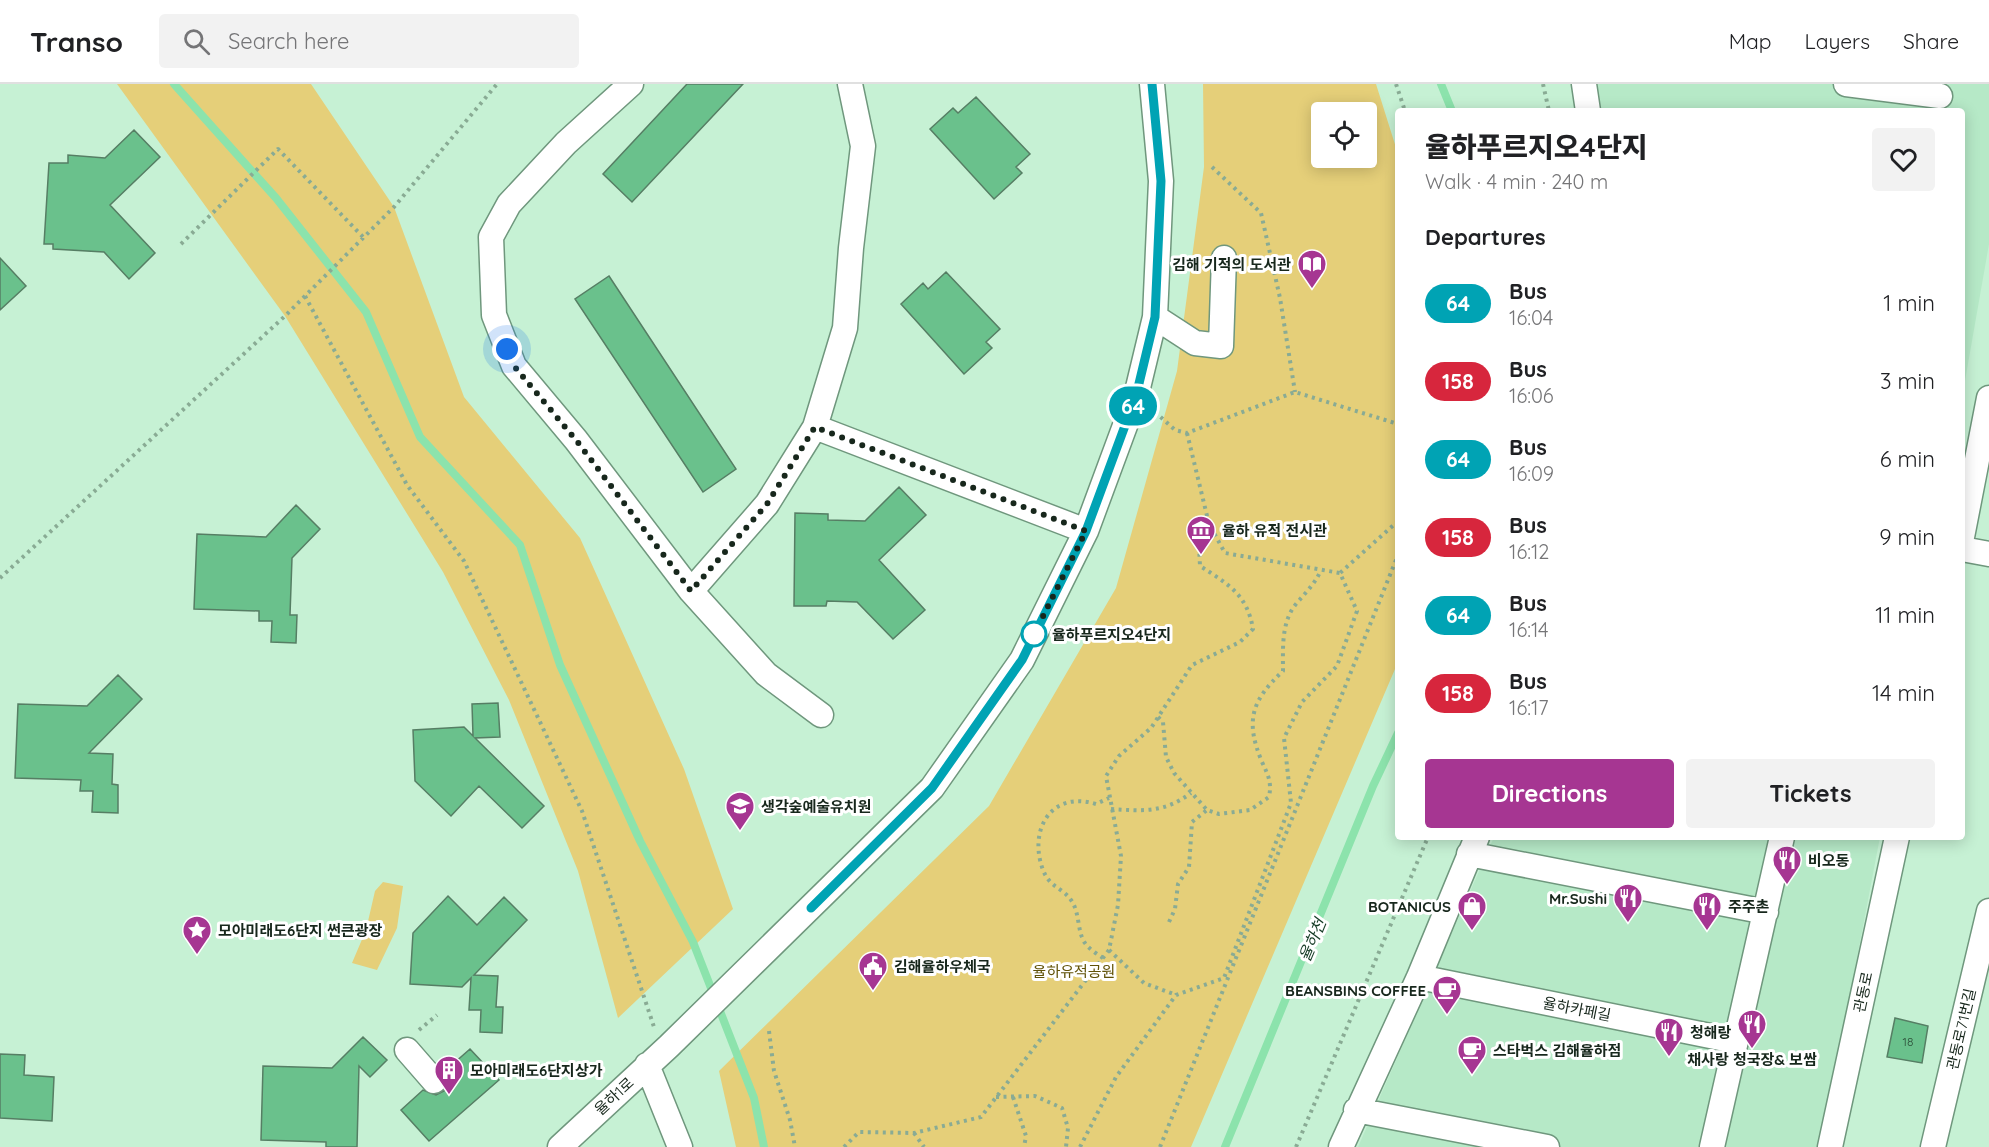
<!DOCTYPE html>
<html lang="en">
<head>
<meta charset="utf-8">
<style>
	body { margin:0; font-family:Quicksand,"Noto Sans KR",sans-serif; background:#f2f2f2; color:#202124; height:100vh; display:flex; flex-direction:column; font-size:22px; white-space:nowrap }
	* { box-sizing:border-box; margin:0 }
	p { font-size:20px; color:#757577 }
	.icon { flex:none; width:33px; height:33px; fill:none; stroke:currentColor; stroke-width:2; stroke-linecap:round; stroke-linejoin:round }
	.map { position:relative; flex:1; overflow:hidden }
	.side { position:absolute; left:1395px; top:24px; width:570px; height:732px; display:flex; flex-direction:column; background:#fff; border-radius:6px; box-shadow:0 3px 15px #0003 }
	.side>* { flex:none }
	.badge { padding:0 12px; border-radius:20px; font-size:21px; line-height:39px }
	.controls { position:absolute; left:1311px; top:18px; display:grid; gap:12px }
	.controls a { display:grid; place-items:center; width:66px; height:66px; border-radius:6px; background:#fff; box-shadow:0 3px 15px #0003; font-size:30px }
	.you { position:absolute; width:30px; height:30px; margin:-15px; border:4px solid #fff; border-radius:50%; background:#1a73e8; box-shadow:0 0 0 9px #1a73e833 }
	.map>.badge { position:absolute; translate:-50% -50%; box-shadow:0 0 0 3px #fff }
	h2 { padding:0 30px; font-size:22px; line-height:54px }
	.round { display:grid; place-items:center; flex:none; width:63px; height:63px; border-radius:6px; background:#f2f2f2 }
	.head { display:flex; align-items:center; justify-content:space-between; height:102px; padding:0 30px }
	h1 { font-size:28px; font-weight:800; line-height:45px }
	.cta { display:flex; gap:12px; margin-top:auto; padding:12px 30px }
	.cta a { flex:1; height:69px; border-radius:6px; background:#a63692; color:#fff; font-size:24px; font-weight:800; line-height:69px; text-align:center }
	.cta a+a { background:#f2f2f2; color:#202124 }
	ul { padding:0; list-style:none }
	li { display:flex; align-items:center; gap:18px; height:78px; padding:0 30px }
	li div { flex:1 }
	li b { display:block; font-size:22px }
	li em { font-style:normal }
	li .badge { min-width:66px; font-weight:700; text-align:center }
	header { display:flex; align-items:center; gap:36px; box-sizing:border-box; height:84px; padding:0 30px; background:#fff; border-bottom:2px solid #e0e0e0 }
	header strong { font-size:28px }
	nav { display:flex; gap:33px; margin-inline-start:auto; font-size:21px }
	.search { width:420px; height:54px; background:#f2f2f2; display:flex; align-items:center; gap:15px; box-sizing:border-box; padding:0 21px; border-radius:6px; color:#757577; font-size:22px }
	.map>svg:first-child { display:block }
	.built { fill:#b6e9c7 }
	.green { fill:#e5cf79; fill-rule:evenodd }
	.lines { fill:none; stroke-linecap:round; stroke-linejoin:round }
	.stream { stroke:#8ce3ac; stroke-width:8 }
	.building { fill:#6ac18c; stroke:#567e64; stroke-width:1.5 }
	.minor-casing { stroke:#6f977d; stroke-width:27 }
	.path { stroke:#89ab94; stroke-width:4; stroke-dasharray:3 4.5; stroke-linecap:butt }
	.minor { stroke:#fff; stroke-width:24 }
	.line-casing { stroke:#fff; stroke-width:14 }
	.line { stroke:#00a3b4; stroke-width:9 }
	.walk { stroke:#17271c; stroke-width:6; stroke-dasharray:0 10.8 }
	.stop-dot { fill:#fff; stroke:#00a3b4; stroke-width:3 }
	.labels { text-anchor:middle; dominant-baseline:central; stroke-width:6; stroke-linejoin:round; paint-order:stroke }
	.number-label { font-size:12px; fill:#2c4e38 }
	.poi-label { font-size:15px; font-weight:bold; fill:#17271c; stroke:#fff; text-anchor:start }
	.stop-label { font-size:15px; font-weight:bold; fill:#17271c; stroke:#fff; text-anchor:start }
	.park-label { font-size:15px; fill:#615208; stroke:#fff }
	.street-label { font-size:15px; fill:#17271c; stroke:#fff }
	.water-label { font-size:16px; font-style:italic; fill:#153b25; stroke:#fff }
</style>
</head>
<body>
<header>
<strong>Transo</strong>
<div class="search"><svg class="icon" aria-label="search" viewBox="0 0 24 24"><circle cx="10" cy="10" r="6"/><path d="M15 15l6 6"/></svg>Search here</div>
<nav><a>Map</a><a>Layers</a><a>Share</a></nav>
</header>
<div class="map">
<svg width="1989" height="1063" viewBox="0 0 1989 1063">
	<rect width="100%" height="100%" fill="#c6f1d4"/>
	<path class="built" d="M1597 0H1989V160L1962 314V27H1601Z
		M1494 753H1880L1821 1063H1358Z"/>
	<path class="green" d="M117 0H311L394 123 464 313 580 454 684 685 733 825 618 934 578 787 509 616 443 488 285 232Z
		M1203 0H1376L1398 70V578L1191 1063H736L719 987 989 722 1116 504 1177 287 1204 83ZM1322 28H1366V74H1322Z
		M383 798 403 802 397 844 377 886 352 879 366 846 375 807Z"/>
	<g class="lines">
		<path class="stream" d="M174 0 276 114 366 228 420 353 520 461 560 581 640 757 693 858 754 1014 764 1063
			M1441 0 1452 27
			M1225 1063 1373 702 1398 649"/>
	</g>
	<path class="building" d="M687 0H743L632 118 603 90Z
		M976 13 1030 70 1016 83 1022 89 994 115 930 45 953 24 958 29Z
		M134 46 160 73 110 121 155 169 129 195 104 168 53 165V160H44L49 79H68V71L105 74Z
		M0 174 26 202 0 226Z
		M946 188 1000 245 986 258 992 264 964 290 901 220 923 199 928 205Z
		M609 192 736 385 703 408 575 215Z
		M899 403 926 431 879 476 925 526 893 555 857 518 827 517 826 522H794L795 429 828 430V436L865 437Z
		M296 421 320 445 292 474 290 531H297L296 559 271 558 272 537H259V527L194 525 197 450 266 453Z
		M118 591 142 615 89 669 113 670 112 700 118 701V729L92 728 93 707H80L81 696 15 694 18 620 87 622Z
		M498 619 500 653 475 654 544 722 522 744 479 702 451 732 415 697 413 646 464 643 473 652 472 620Z
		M448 812 477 841 504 813 527 836 474 891 498 892 496 923H503L502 949 480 948 481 926H469L471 894 462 903 410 900 413 849Z
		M1895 934 1928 942 1922 979 1887 973Z
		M363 953 387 976 370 993 359 982 357 1063H326V1058L261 1056 263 982 332 984Z
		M470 965 499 996 429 1057 401 1026 423 1006 436 1011 444 1007 448 995 445 987Z
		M0 970 25 971 24 991 54 993 52 1037 0 1034Z"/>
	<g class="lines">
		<g class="minor-casing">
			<path id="minor" d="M631 0 566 59 509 120 491 153 494 231 514 282 576 356 691 507 766 590 821 631
				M1584 0 1588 27
				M1846 0 1940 12
				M1155 233 1195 259 1221 262 1224 174
				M815 343 845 244 851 164 863 62 850 0
				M1962 453 1989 314
				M1962 465 1989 470
				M691 507 767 420 815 343 1086 447
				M1469 770 1766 828
				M1419 893 1735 957
				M407 966 434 997
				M647 981 680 1063
				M1356 1026 1547 1063
				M560 1063 669 962 932 704 1022 576 1086 447 1136 312 1155 233 1161 97 1152 0
				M1341 1063 1419 893 1477 753
				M1712 1063 1782 753
				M1830 1063 1897 753
				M1933 1063 1989 827"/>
		</g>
		<path class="path" d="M1396 0 1405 27
			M1543 0 1549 27
			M1212 83 1261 129 1280 214 1295 308
			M181 160 278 65 364 154
			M305 212 407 401 464 477 582 727 654 943
			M1155 328 1175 346 1187 349 1295 308 1398 340
			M1187 349 1209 440 1225 469 1340 489
			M0 494 285 232 394 123 497 0
			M1158 633 1163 638 1166 673 1174 689 1207 726 1219 730 1250 726 1269 713C1272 698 1268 691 1262 678 1245 637 1251 617 1283 587 1283 565 1281 538 1296 520 1306 508 1315 500 1321 486
			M1111 725C1144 727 1164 729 1191 709
			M1169 838 1175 825 1178 800 1189 783 1192 738 1207 726
			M1109 866 1144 899 1176 911
			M1103 874C1097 870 1089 865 1085 859 1077 848 1080 828 1071 816 1062 803 1050 804 1043 786 1028 746 1051 706 1096 720L1109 714
			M419 946 437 931
			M769 947 774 987 790 1036 795 1063
			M996 1013 1035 1012 1062 1024 1068 1044 1066 1063
			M1013 1013 1026 1052 1024 1063
			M914 1049 924 1063
			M844 1063 859 1048 914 1049 981 1033 1109 866 1118 821 1121 772 1106 692 1119 672 1151 644 1192 581 1240 558 1253 545C1247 510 1228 500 1200 482L1199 462 1209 440
			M1080 1063 1116 993 1176 911 1224 894 1291 719 1284 654 1302 618 1337 582 1357 527 1340 489 1398 437
			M1160 1063 1398 471
			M1296 1063 1428 753"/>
		<use href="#minor" class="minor"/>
	</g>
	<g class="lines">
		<g class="line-casing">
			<path id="line" d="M811 824 932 704 1022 576 1086 447 1136 312 1155 233 1161 97 1152 0"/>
		</g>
		<use href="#line" class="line"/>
		<path class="walk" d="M507 265 514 282 576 356 691 507 767 420 815 343 1086 447 1032 554 1034 550"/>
	</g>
	<defs>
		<g id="library-pin" transform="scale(1.5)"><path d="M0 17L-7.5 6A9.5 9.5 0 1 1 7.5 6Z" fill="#a63692" stroke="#fff"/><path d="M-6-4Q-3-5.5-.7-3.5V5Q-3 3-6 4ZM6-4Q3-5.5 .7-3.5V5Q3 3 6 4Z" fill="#fff"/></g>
		<g id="museum-pin" transform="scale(1.5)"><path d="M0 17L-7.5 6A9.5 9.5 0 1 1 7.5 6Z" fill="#a63692" stroke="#fff"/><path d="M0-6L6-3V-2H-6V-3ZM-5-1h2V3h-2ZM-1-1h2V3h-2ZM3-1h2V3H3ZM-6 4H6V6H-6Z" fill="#fff"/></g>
		<g id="school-pin" transform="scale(1.5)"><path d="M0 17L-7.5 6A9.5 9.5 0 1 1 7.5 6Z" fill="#a63692" stroke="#fff"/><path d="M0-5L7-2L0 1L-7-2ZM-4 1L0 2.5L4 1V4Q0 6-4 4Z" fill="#fff"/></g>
		<g id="restaurant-pin" transform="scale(1.5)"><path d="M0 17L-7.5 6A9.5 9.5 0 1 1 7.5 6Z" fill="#a63692" stroke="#fff"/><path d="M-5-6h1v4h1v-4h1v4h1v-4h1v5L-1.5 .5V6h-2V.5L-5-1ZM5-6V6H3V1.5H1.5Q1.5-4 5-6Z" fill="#fff"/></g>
		<g id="shop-pin" transform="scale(1.5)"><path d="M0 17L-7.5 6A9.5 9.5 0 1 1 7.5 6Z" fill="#a63692" stroke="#fff"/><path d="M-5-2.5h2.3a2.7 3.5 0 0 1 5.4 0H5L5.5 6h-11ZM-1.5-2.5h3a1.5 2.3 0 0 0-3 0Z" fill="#fff"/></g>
		<g id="sight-pin" transform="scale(1.5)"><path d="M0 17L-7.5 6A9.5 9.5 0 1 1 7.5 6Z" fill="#a63692" stroke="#fff"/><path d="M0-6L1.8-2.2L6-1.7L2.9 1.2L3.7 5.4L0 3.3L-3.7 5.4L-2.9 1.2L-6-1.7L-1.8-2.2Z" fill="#fff"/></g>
		<g id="civic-pin" transform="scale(1.5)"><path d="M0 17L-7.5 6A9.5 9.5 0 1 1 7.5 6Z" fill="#a63692" stroke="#fff"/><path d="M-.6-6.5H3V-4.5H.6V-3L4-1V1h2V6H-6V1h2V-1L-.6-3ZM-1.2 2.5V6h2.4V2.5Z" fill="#fff"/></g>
		<g id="cafe-pin" transform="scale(1.5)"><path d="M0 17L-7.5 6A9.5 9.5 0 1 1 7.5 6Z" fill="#a63692" stroke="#fff"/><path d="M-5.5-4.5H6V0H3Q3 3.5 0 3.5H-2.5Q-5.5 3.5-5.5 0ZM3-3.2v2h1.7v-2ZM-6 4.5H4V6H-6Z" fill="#fff"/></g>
		<g id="building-pin" transform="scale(1.5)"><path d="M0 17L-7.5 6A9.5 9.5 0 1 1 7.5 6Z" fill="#a63692" stroke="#fff"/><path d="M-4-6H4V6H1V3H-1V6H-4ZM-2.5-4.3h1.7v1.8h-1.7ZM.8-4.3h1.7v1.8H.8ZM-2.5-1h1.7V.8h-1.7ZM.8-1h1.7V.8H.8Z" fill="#fff"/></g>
	</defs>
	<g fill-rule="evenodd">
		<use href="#library-pin" x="1312" y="180"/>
		<use href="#museum-pin" x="1201" y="446"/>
		<use href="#school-pin" x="740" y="722"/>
		<use href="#restaurant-pin" x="1787" y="776"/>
		<use href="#restaurant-pin" x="1628" y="814"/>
		<use href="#shop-pin" x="1472" y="822"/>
		<use href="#restaurant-pin" x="1707" y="822"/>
		<use href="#sight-pin" x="197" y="846"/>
		<use href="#civic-pin" x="873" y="882"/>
		<use href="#cafe-pin" x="1447" y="906"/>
		<use href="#restaurant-pin" x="1752" y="940"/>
		<use href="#restaurant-pin" x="1669" y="948"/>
		<use href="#cafe-pin" x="1472" y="966"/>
		<use href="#building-pin" x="449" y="986"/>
	</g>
	<circle class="stop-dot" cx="1034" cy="550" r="12"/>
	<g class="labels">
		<g class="number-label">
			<text x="1908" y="957">18</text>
		</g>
		<g class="poi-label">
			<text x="1291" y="180" text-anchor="end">김해 기적의 도서관</text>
			<text x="1222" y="446">율하 유적 전시관</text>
			<text x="761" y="722">생각숲예술유치원</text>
			<text x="1808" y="776">비오동</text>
			<text x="1607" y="814" text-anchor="end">Mr.Sushi</text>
			<text x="1451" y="822" text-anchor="end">BOTANICUS</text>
			<text x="1728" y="822">주주촌</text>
			<text x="218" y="846">모아미래도6단지 썬큰광장</text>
			<text x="894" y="882">김해율하우체국</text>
			<text x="1426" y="906" text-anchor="end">BEANSBINS COFFEE</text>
			<text x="1690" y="948">청해랑</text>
			<text x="1493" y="966">스타벅스 김해율하점</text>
			<text x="1752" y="975" text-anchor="middle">채사랑 청국장&amp; 보쌈</text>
			<text x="470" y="986">모아미래도6단지상가</text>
		</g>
		<g class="stop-label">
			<text x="1052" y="550">율하푸르지오4단지</text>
		</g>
		<g class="park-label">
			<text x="1074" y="887">율하유적공원</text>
		</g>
		<g class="street-label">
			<text transform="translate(1863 908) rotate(-78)">관동로</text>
			<text transform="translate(1577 925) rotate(11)">율하카페길</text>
			<text transform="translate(1961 945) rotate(-77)">관동로71번길</text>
			<text transform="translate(614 1012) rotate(-43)">율하1로</text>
		</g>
		<g class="water-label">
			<text transform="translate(1312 856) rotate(-67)">율하천</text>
		</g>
	</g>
</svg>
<div class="controls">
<a><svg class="icon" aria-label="locate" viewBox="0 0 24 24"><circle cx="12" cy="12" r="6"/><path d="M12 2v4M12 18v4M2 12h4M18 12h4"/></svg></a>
</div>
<div class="you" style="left:507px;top:265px"></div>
<b class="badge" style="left:1133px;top:322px;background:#00a3b4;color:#fff">64</b>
<section class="side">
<div class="head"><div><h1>율하푸르지오4단지</h1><p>Walk · 4 min · 240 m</p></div><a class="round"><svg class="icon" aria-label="heart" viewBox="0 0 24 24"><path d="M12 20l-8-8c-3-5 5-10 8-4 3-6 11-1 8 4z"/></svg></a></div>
<h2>Departures</h2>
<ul>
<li><span class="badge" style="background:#00a3b4;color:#fff">64</span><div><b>Bus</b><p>16:04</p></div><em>1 min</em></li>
<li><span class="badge" style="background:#d7263d;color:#fff">158</span><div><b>Bus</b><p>16:06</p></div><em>3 min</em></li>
<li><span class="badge" style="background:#00a3b4;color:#fff">64</span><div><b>Bus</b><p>16:09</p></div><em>6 min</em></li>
<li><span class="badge" style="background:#d7263d;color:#fff">158</span><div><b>Bus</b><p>16:12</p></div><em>9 min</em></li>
<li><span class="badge" style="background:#00a3b4;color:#fff">64</span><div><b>Bus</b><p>16:14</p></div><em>11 min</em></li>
<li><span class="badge" style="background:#d7263d;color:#fff">158</span><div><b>Bus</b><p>16:17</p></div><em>14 min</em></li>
</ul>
<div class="cta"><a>Directions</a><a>Tickets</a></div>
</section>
</div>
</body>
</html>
